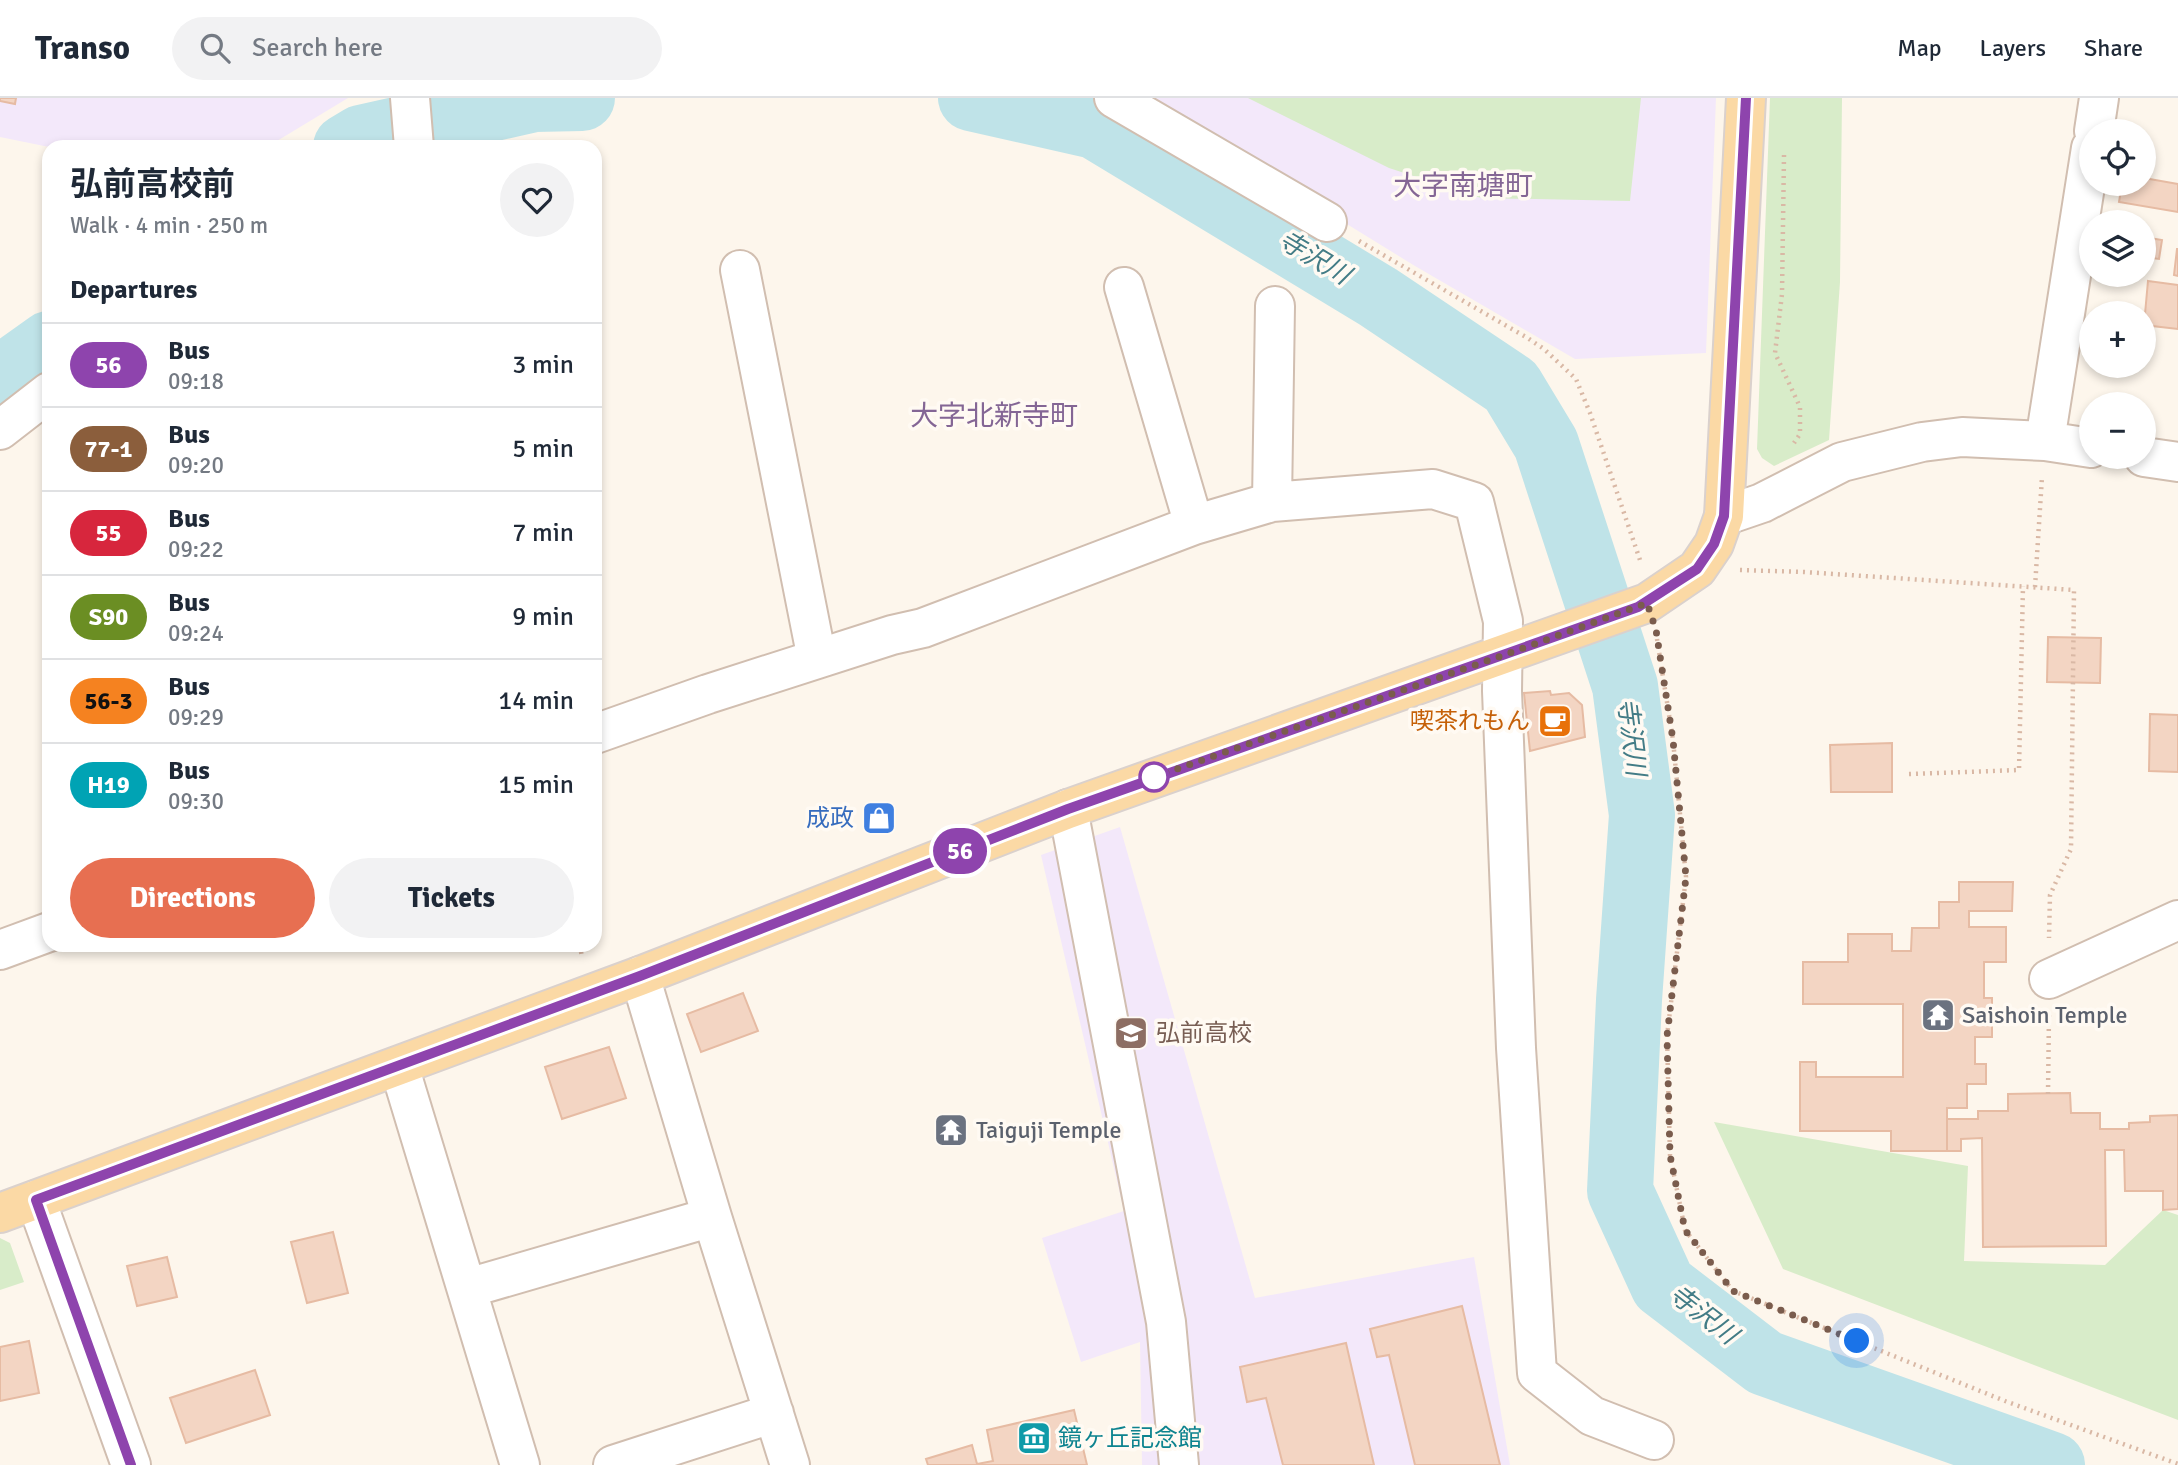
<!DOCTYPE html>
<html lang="en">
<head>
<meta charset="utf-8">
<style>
	body { margin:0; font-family:Signika,"Noto Sans JP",sans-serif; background:#f2f2f3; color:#1f2937; height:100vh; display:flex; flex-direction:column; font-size:26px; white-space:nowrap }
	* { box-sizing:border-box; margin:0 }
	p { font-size:23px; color:#747a83 }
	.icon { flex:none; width:38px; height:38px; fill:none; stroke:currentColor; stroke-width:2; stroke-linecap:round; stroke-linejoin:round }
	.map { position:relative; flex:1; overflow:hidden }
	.sheet { position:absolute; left:42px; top:42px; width:560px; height:812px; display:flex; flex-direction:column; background:#fff; border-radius:21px; box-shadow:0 4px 10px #0003 }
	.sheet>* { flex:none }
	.badge { padding:0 14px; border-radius:23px; font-size:24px; line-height:46px }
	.tools { position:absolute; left:2079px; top:21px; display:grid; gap:14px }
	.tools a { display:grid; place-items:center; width:77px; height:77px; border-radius:50%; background:#fff; box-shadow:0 4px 10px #0003; font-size:35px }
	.you { position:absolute; width:35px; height:35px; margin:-18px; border:5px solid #fff; border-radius:50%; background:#1a73e8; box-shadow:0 0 0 10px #1a73e833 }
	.map>.badge { position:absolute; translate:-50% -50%; box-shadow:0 0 0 4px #fff }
	h2 { padding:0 28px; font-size:26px; line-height:63px }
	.round { display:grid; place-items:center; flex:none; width:74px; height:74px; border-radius:37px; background:#f2f2f3 }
	.headline { display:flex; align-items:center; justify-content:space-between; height:119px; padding:0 28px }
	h1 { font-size:33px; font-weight:700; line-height:52px }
	.cta { display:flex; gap:14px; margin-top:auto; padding:14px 28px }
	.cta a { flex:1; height:80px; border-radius:42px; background:#e76f51; color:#fff; font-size:28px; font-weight:700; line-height:80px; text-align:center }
	.cta a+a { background:#f2f2f3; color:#1f2937 }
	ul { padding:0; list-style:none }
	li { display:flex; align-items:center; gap:21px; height:84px; padding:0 28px; border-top:2px solid #e0e1e3 }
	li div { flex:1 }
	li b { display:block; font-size:26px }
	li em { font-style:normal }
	li .badge { min-width:77px; font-weight:700; text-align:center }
	header { display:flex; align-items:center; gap:42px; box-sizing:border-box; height:98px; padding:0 35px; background:#fff; border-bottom:2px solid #e0e1e3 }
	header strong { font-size:33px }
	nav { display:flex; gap:38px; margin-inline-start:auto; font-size:24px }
	.search { width:490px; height:63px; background:#f2f2f3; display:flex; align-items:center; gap:18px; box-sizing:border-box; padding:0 24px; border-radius:38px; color:#747a83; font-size:26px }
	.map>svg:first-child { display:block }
	.education { fill:#f3e8fa }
	.green { fill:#d8ecc9 }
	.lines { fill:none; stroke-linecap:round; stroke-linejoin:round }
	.river { stroke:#bfe3e8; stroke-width:66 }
	.building { fill:#f3d5c3; stroke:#e6bba3; stroke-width:2 }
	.minor-casing { stroke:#d1beb0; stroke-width:42 }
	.major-casing { stroke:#dad1cd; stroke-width:42 }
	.path { stroke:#d9b8a5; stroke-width:4.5; stroke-dasharray:2 5; stroke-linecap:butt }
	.minor { stroke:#fff; stroke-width:38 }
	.major { stroke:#fbd9a5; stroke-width:38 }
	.line-casing { stroke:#fff; stroke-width:16 }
	.line { stroke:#8e44ad; stroke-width:10 }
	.walk { stroke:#7a5c4d; stroke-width:7; stroke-dasharray:0 12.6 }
	.stop-dot { fill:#fff; stroke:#8e44ad; stroke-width:3.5 }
	.labels { text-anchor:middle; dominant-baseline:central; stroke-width:7; stroke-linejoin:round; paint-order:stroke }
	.food-label { font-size:24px; fill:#c56008; stroke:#fffaf3; text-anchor:end }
	.shop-label { font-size:24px; fill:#366cbe; stroke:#fffaf3; text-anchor:end }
	.worship-label { font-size:24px; fill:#5b616d; stroke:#fffaf3; text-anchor:start }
	.education-label { font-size:24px; fill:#785e54; stroke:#fffaf3; text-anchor:start }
	.culture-label { font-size:24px; fill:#0d838f; stroke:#fffaf3; text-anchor:start }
	.water-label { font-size:26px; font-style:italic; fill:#437c86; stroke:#fffaf3 }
	.quarter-label { font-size:28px; fill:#846695; stroke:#fffaf3 }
</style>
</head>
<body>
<header>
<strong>Transo</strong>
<div class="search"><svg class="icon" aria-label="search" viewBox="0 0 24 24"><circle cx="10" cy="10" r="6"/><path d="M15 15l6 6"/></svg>Search here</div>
<nav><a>Map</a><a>Layers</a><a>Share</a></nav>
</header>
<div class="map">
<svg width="2178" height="1367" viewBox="0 0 2178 1367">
	<rect width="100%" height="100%" fill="#fdf6ec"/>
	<path class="education" d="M0 0H348L267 49H49L0 39Z
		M1142 0H1716L1706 255 1575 261 1415 168Z
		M1120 729 1255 1200 1474 1159 1510 1367H1142L1140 1244 1081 1264 1042 1140 1124 1113 1041 757Z"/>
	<path class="green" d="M1248 0H1641L1630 103 1481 100 1389 70Z
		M1770 0H1842L1840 184 1829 342 1774 368 1762 360 1757 351Z
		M1714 1024 1968 1068 1964 1163 2105 1167 2163 1112 2178 1117V1322L1783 1171Z
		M0 1140 10 1145 24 1184 0 1192Z"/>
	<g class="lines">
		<path class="river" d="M971 0 1095 28 1378 199 1511 288 1546 346 1625 588 1642 717 1629 902 1620 1093 1663 1187 1765 1265 2052 1367
			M346 49 361 40 534 1 582 0
			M0 281 49 246"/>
	</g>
	<path class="building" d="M0 0H16L15 6 0 3Z
		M2144 80 2178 86V114L2119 104 2122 86H2144Z
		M2144 139 2162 142 2159 161 2144 159Z
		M2177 151H2178V178L2174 177Z
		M2148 183 2178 187V231L2144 227Z
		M2048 539 2101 540 2100 585 2047 584Z
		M1550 593 1551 597 1569 595 1582 607 1585 639 1530 653 1524 595Z
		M2150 616 2178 617V674L2149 673Z
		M1892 645V694H1831L1830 647Z
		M1959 784H2013L2012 813H1969V829H2006V864H1984V900H1992V939H1975V966H1986V986H1967V1010H1947V1053H1891V1033H1800V964H1816V979H1903V906H1803V864H1848V836H1892V853H1911L1912 830H1939V804H1959Z
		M743 895 758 933 701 954 687 916Z
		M609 949 626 1000 562 1021 545 969Z
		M2070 995 2071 1015H2100V1031H2129V1025L2150 1024V1018L2178 1017V1111L2163 1112V1093H2125L2124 1052H2105L2106 1148 1983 1149 1982 1040 1961 1041V1053H1947V1021H1978V1013H2008V996Z
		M333 1134 348 1195 307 1205 291 1144Z
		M167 1159 177 1199 137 1208 127 1168Z
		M1462 1208 1500 1367H1415L1389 1257 1377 1259 1370 1231Z
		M29 1243 39 1295 0 1303V1249Z
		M1346 1245 1374 1367H1283L1266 1300 1247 1304 1240 1269Z
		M255 1272 270 1317 186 1345 170 1300Z
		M1074 1312 1087 1367H928L926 1361 972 1347 977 1366 993 1363 987 1332Z"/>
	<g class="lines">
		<g class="minor-casing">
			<path id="minor" d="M410 0 414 49
				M1114 0 1327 124
				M2094 33 2099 0
				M740 172 817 561
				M1124 189 1194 427
				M0 332 49 294
				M2045 343 2091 50
				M2144 359 2178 364
				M1272 404 1275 208
				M1724 418 1762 405 1842 364 1922 344 1962 339 2045 343 2091 350
				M595 636 708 596 892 537 923 530 1194 427 1272 404 1433 391 1474 404 1503 523 1502 593 1516 950 1537 1275 1592 1318 1654 1342
				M1068 711 1166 1224 1179 1367
				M0 852 49 834
				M640 878 712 1119 790 1367
				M2049 881 2178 822
				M399 968 520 1367
				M36 1102 131 1367
				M468 1190 712 1119
				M613 1367 774 1315"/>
		</g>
		<g class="major-casing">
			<path id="major" d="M0 1115 640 878 1068 711 1647 505 1697 471 1714 446 1724 418 1746 0"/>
		</g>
		<path class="path" d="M1784 57 1782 196 1775 255 1800 309V336L1794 345
			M1359 143 1526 239 1544 251 1576 281 1590 315 1641 465
			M1740 472 1804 474 2074 492 2071 751 2050 797 2049 840
			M2035 489 2042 379
			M1657 541 1673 642 1686 779 1667 938 1670 1057 1685 1132 1733 1193 2005 1303 2178 1366
			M1909 676 2019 672 2023 488
			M580 847 582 860
			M2048 996 2049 916"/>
		<use href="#minor" class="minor"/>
		<use href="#major" class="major"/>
	</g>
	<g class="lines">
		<g class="line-casing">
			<path id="line" d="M131 1367 36 1102 640 878 1068 711 1638 509 1697 471 1714 446 1724 418 1746 0"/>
		</g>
		<use href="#line" class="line"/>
		<path class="walk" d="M1154 679 1518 552 1647 505 1656 532 1673 642 1686 779 1667 938 1670 1057 1685 1132 1733 1193 1857 1243"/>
	</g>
	<defs>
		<g id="cafe-square" transform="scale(1.75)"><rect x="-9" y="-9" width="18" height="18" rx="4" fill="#e8710a" stroke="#fffaf3"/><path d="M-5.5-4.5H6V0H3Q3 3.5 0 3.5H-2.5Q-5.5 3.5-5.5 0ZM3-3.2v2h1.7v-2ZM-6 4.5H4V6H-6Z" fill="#fff"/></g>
		<g id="shop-square" transform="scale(1.75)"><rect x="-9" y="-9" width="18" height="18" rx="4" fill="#3f7fe0" stroke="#fffaf3"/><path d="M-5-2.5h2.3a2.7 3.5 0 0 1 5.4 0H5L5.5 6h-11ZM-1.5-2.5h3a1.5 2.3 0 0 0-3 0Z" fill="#fff"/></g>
		<g id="temple-square" transform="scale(1.75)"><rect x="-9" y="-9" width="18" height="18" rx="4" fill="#6b7280" stroke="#fffaf3"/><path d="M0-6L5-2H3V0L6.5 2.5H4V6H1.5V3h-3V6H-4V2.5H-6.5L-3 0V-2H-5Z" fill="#fff"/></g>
		<g id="school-square" transform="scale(1.75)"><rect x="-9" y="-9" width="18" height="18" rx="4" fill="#8d6e63" stroke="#fffaf3"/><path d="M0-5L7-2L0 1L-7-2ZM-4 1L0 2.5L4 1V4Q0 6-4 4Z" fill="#fff"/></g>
		<g id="museum-square" transform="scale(1.75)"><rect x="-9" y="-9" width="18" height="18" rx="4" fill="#0f9aa8" stroke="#fffaf3"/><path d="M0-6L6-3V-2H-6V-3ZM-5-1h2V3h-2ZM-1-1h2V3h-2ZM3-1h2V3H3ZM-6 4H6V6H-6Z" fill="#fff"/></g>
	</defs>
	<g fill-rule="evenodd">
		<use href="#cafe-square" x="1555" y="623"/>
		<use href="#shop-square" x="879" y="720"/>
		<use href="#temple-square" x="1938" y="917"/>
		<use href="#school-square" x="1131" y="935"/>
		<use href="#temple-square" x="951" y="1032"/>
		<use href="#museum-square" x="1034" y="1340"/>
	</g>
	<circle class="stop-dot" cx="1154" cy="679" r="14"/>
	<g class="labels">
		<g class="food-label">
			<text x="1530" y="623">喫茶れもん</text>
		</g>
		<g class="shop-label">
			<text x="854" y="720">成政</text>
		</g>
		<g class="worship-label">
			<text x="1962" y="917">Saishoin Temple</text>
			<text x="976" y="1032">Taiguji Temple</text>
		</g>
		<g class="education-label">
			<text x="1156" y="935">弘前高校</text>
		</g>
		<g class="culture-label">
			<text x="1058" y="1340">鏡ヶ丘記念館</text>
		</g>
		<g class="water-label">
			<text transform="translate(1314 160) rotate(31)">寺沢川</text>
			<text transform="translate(1631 639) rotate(83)">寺沢川</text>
			<text transform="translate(1703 1217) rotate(38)">寺沢川</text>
		</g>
		<g class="quarter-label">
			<text x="1463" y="88">大字南塘町</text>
			<text x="994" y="318">大字北新寺町</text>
		</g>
	</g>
</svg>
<div class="tools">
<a><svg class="icon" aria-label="locate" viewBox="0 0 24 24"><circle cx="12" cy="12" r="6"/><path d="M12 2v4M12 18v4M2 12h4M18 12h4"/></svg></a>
<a><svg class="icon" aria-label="layers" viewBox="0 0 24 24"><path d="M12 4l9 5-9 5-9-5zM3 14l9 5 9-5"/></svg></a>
<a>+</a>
<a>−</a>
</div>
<div class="you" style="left:1857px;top:1243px"></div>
<b class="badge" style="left:960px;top:753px;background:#8e44ad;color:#fff">56</b>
<section class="sheet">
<div class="headline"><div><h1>弘前高校前</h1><p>Walk · 4 min · 250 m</p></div><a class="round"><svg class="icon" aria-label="heart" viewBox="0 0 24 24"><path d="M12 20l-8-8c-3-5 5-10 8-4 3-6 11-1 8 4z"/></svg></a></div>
<h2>Departures</h2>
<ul>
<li><span class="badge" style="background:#8e44ad;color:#fff">56</span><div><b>Bus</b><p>09:18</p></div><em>3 min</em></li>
<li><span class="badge" style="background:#8b5e3c;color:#fff">77-1</span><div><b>Bus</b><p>09:20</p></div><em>5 min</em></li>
<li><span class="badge" style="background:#d7263d;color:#fff">55</span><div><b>Bus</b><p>09:22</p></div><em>7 min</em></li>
<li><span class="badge" style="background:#6b8e23;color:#fff">S90</span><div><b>Bus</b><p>09:24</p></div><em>9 min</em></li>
<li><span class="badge" style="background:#f58220;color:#111">56-3</span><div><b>Bus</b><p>09:29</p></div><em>14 min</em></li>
<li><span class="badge" style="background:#00a3b4;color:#fff">H19</span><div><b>Bus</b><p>09:30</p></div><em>15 min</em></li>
</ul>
<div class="cta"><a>Directions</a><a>Tickets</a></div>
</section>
</div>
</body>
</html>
